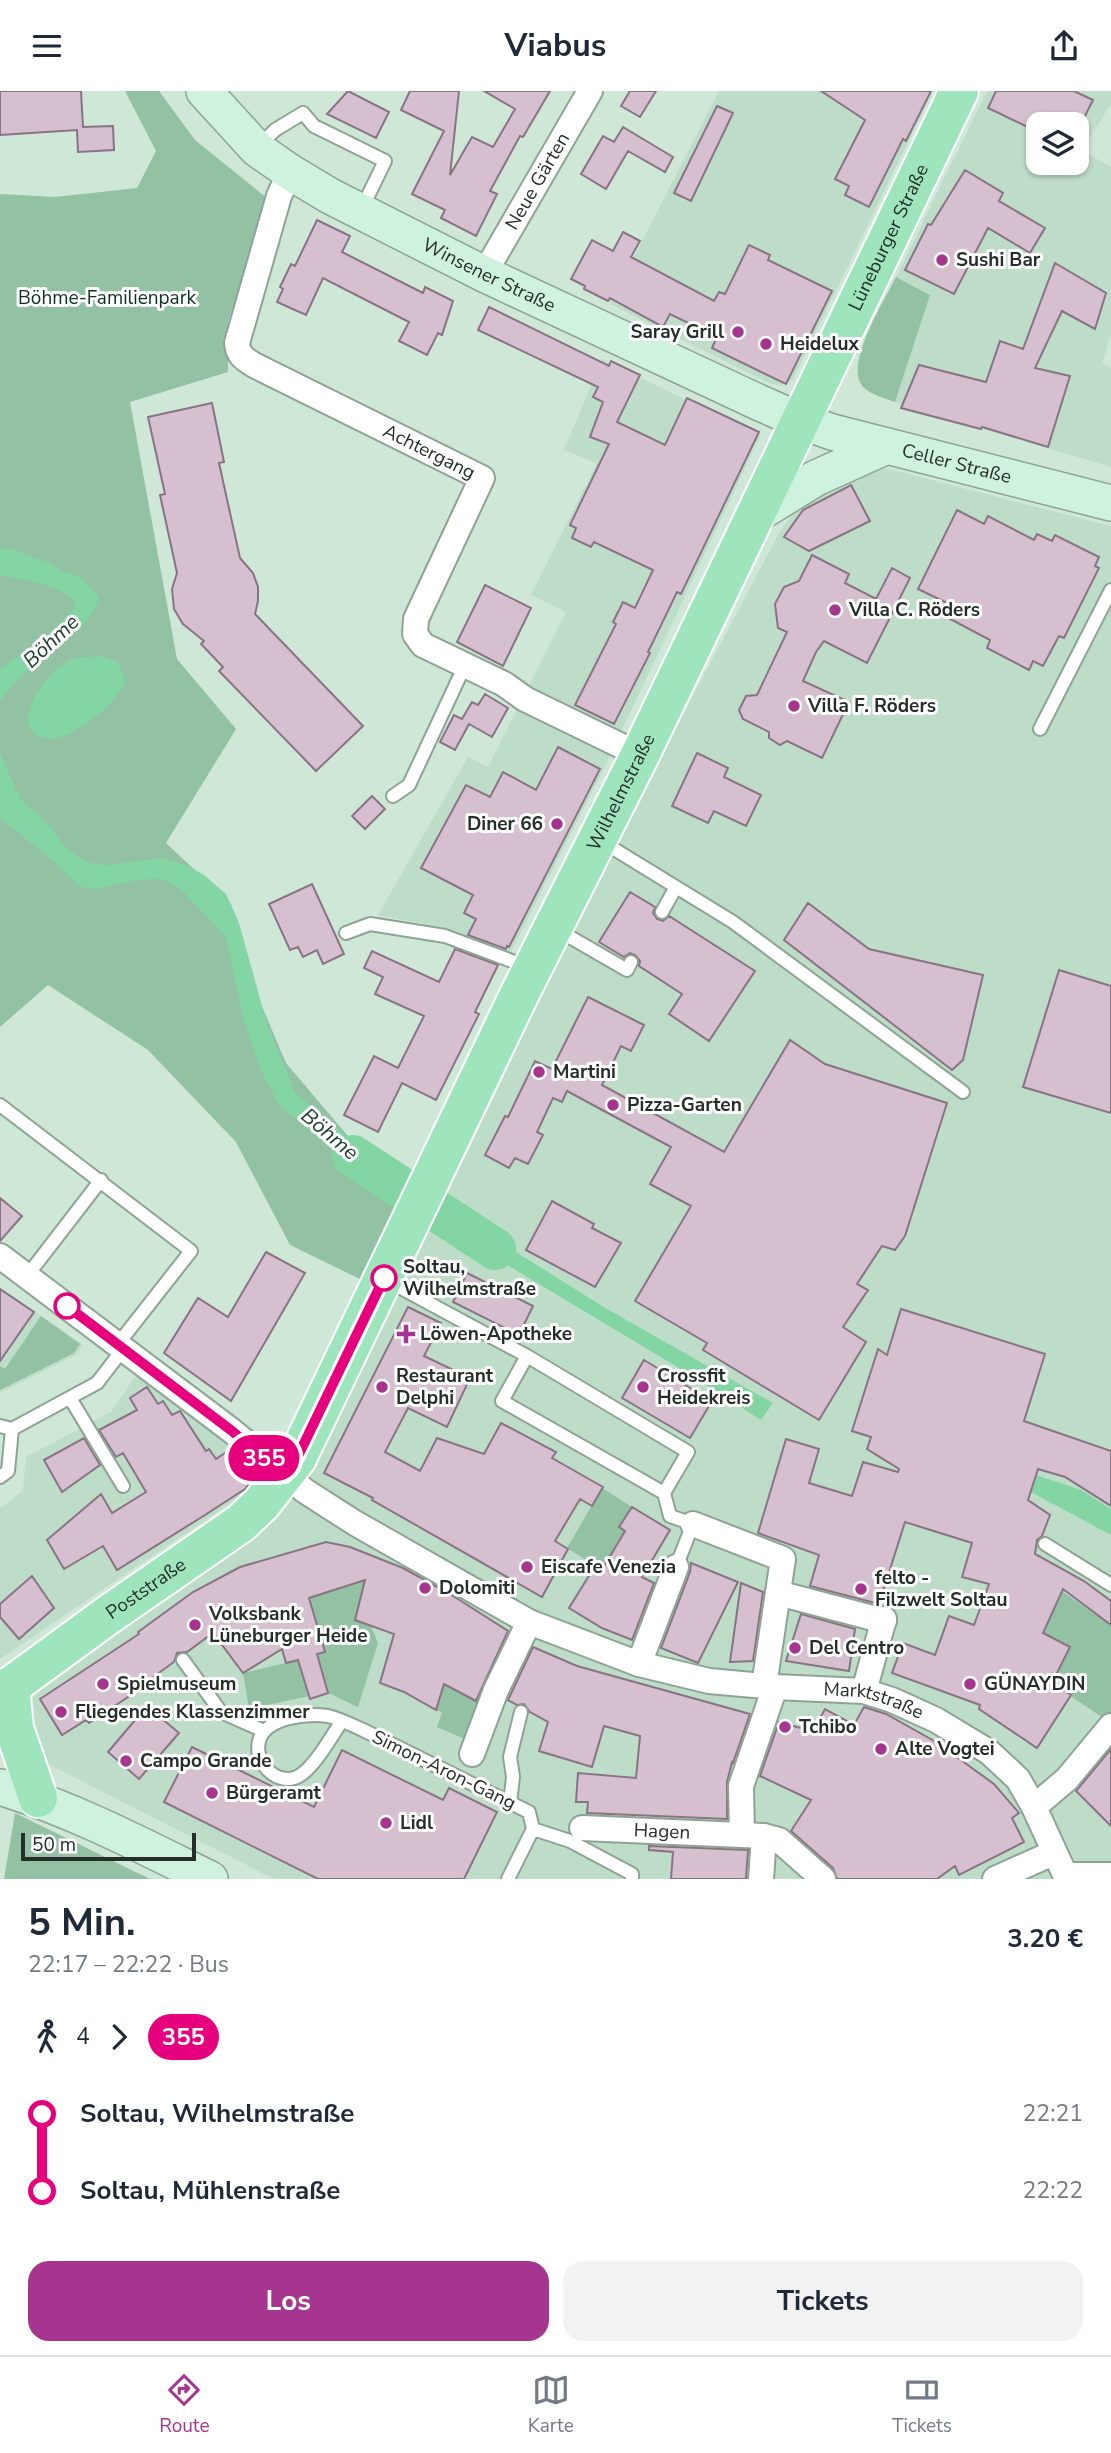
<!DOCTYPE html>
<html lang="de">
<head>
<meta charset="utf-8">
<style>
	body { margin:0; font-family:"Nunito Sans",sans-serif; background:#f2f2f3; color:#1f2937; height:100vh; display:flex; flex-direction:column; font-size:26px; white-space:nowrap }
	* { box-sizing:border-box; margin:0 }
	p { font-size:23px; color:#747a83 }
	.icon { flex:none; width:38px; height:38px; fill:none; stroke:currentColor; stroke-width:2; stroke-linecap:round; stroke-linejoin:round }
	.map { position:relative; height:1788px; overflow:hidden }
	.drawer { display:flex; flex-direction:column; background:#fff; flex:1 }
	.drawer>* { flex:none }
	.badge { padding:0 14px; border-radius:23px; font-size:24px; line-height:46px }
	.controls { position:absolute; left:1026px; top:21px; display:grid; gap:14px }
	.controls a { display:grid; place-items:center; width:63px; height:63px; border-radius:14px; background:#fff; box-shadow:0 2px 5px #0004; font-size:35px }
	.scale { position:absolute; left:21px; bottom:18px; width:175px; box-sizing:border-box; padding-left:7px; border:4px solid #252e28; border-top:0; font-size:19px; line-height:24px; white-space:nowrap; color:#252e28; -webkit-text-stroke:5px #fff; paint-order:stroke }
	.map>.badge { position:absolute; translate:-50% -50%; box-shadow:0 0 0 4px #fff }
	.legs { display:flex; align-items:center; gap:10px; height:77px; padding:0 28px; font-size:23px }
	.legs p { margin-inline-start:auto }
	.head { display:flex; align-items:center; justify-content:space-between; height:119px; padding:0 28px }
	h1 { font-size:38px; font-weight:700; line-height:52px }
	.primary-button { display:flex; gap:14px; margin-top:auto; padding:14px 28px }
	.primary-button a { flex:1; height:80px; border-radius:21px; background:#a63590; color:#fff; font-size:28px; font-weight:700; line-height:80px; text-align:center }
	.primary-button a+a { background:#f2f2f3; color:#1f2937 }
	ul { padding:0 28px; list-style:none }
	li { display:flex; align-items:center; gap:24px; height:77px; font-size:26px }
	li i { display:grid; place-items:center; width:10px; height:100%; margin:0 9px; background:currentColor }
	li i::after { content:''; width:18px; height:18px; margin:-9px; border:5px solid; border-radius:50%; background:#fff }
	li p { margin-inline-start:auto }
	li:first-child i { background:linear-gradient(#0000 50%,currentColor 0) }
	li:last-child i { background:linear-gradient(currentColor 50%,#0000 0) }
	header { display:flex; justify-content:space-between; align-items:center; height:91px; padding:0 28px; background:#fff; font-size:32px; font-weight:700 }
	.dock { display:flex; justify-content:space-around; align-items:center; height:98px; border-top:2px solid #e0e1e3; background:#fff; font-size:19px; color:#747a83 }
	.dock a { display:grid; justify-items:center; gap:4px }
	.dock .on { color:#a63590 }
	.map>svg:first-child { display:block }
	.built { fill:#beddc9; fill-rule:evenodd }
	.green { fill:#92c1a3 }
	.water { fill:#83d5a4 }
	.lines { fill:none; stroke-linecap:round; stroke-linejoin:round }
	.river { stroke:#83d5a4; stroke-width:42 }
	.building { fill:#d6bfcf; stroke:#887482; stroke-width:2 }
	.lane-casing { stroke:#8da495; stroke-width:16 }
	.street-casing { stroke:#8da495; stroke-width:28 }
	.secondary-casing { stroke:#8da495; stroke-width:38 }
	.primary-casing { stroke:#fff; stroke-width:42 }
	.lane { stroke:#fff; stroke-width:12 }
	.street { stroke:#fff; stroke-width:24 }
	.secondary { stroke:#cff2df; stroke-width:35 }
	.primary { stroke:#9ee5be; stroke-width:38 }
	.line-1-casing { stroke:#fff; stroke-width:16 }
	.line-1 { stroke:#e6007e; stroke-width:10 }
	.poi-dot { fill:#a63590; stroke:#fff; stroke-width:2.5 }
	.stop-1-dot { fill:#fff; stroke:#e6007e; stroke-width:3.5 }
	.labels { text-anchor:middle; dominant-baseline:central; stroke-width:6; stroke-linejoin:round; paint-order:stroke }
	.street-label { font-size:19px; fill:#252e28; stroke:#fff }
	.poi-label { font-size:19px; font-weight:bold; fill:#252e28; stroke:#fff; text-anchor:start }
	.park-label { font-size:19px; fill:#0d321e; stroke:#fff }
	.stop-label { font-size:19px; font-weight:bold; fill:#252e28; stroke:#fff; text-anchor:start }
	.water-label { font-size:21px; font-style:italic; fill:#163a26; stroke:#fff }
</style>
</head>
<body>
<header><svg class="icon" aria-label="menu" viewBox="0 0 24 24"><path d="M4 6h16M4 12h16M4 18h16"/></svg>Viabus<svg class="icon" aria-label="share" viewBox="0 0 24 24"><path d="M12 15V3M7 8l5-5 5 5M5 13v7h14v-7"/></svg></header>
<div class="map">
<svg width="1111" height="1788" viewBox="0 0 1111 1788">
	<rect width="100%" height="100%" fill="#cfe7d7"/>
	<path class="built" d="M719 0H933L793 288 781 295 769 292 610 213Z
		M987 0H1111V13L1082 59 1111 76V242L1102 273 1111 276V376L895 311 930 204 896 186ZM1038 33H1076V72H1038Z
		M602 268 760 345 608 669 510 863 444 837 378 824 468 666 488 676 566 521 531 504 597 372 564 359Z
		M877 375 1111 435V1788H274L46 1672 37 1659 28 1615 38 1598 239 1459 275 1430 307 1392 394 1206 605 771 778 444 798 415Z
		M0 1196 83 1254 76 1264 0 1302Z
		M143 1279 250 1364 263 1383 244 1403 0 1568V1417L23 1400 26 1366 111 1321 134 1287Z"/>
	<path class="green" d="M125 0H159L195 49 268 108 228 231V281L130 311 177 568 236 638 166 752 231 813 252 892 286 972 347 1044 414 1085 362 1189 290 1154 236 1051 148 959 48 894 0 936V103L55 106 137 97 156 60Z
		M896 186 930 204 895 311C885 307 867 303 861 293 846 271 885 208 896 186Z
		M41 1225 80 1253 74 1262 0 1299V1275L5 1278Z
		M602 1397 632 1416 619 1436 625 1440 614 1458 627 1466 614 1487 567 1457Z
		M367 1480 355 1529 371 1535 378 1552 358 1616 328 1602 317 1563 324 1560 309 1507Z
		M1059 1498 1111 1534V1622L1106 1629 1047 1589 1043 1542 1053 1521Z
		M453 1564 467 1605 482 1612 467 1649 437 1636 442 1621 436 1619Z
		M298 1569 309 1605 249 1618 243 1582Z
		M15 1722 150 1788H4Z"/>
	<path class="water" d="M0 458H10L45 470 62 480 80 486 99 506C91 537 53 558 30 577 18 587 9 598 0 610V579C15 568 74 527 76 512 61 492 23 490 0 484Z
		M102 565 118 571 125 591C121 597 118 604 113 609 100 626 50 665 32 639 17 617 52 578 70 569 79 565 93 566 102 565Z
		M0 662 20 708 45 730 70 761 90 772 108 774 162 767 186 774 204 784 226 803 239 832 267 933 295 1002 349 1047 408 1081 396 1104 341 1066 279 1014 261 979 243 926 226 846 179 796 162 788 136 789 98 798 81 796 55 771 0 727Z
		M449 1119 607 1218 773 1312 761 1329 674 1274 442 1135Z
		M1036 1384 1081 1399 1111 1418V1444L1031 1401Z"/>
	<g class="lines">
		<path class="river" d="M353 1065 495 1158"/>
	</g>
	<path class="building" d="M0 0H81L83 36 113 35 114 59 78 61 77 39 0 44Z
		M348 0 389 21 376 47 327 23Z
		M410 0H459L450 84 472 46 493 56 515 18 484 0H550L523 46 520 45 490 100 497 103 476 145 441 127 445 119 412 103 444 40 401 19Z
		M630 0H656L640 26 621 15Z
		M821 0H931L906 50 903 48 869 116 845 104 849 95 835 88 865 29Z
		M996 0H1074L1093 9 1081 33H1038V41L988 17Z
		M717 15 733 22 691 110 674 102Z
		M623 36 673 66 665 81 628 60 606 98 581 83 603 45 614 51Z
		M965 79 1003 102 999 110 1045 137 1030 162 988 137 954 203 905 179 928 133 931 134Z
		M317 129 350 145 342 161 423 202 425 196 453 210 442 244 438 242 427 264 399 250 409 231 323 187 306 224 277 211 283 198 280 196 291 173 295 175Z
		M623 141 640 150 631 166 714 210 719 201 725 203 749 154 770 164 768 169 832 200 786 293 712 257 717 246 670 223 663 236 610 207 608 210 584 198 585 195 571 188 592 149 613 160Z
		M1055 172 1106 202 1095 238 1062 220 1035 277 1070 285 1048 356 982 336 981 338 901 317 919 274 986 291 1000 250 1023 258Z
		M489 216 609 275 611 270 640 284 617 331 665 354 687 307 759 341 681 503 677 501 648 561 650 562 614 633 575 614 616 533 613 531 623 511 635 517 653 479 594 451 591 456 572 447 576 437 570 434 609 353 590 346 603 311 593 306 598 296 478 239Z
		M212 312 224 371 219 372 240 467 253 482 258 496V510L255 523 363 635 316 680 219 580 223 576 201 553 204 550 183 533 174 518 172 498 177 482 160 404 165 403 148 326Z
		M851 394 870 430 809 460 784 446 803 419Z
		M957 419 984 433 988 425 1034 449 1037 443 1052 450 1055 444 1099 466 1095 475 1099 477 1064 547 1059 545 1043 575 1033 570 1029 579 987 557 990 549 939 522 945 511 918 498Z
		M812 464 849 483 845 492 876 508 892 477 910 487 867 572 824 550 816 561 803 590 849 611 822 667 787 650 780 654 769 647V641L743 628 739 619 746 605 757 604 787 541 778 537 775 513 784 496 799 490Z
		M485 494 531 517 503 575 457 551Z
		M485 603 508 617 492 646 469 633 455 659 440 651 454 624 462 628 472 611 478 614Z
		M558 656 600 678 509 856 507 855 506 858 468 844 476 828 464 822 473 804 421 777 466 694 490 706 503 681 536 699Z
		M697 662 728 677 724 686 761 704 746 735 714 720 708 732 672 715Z
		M372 705 385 718 365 738 352 725Z
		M312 793 344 863 323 873 317 859 303 866 298 856 290 859 269 813Z
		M630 801 655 816 653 822 657 828 663 830 669 825 755 880 709 950 669 923 682 903 639 875 640 870 635 864 630 862 624 866 599 851Z
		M808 812 869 858 983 884 963 969 952 979 784 849Z
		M455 858 498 874 475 921 479 923 436 1009 402 992 378 1041 344 1024 374 965 398 977 424 925 375 903 383 886 364 877 372 860 439 891Z
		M1059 879 1111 895V1022L1023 996Z
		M588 906 644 934 631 960 621 955 602 994 724 1061 790 949 825 973 947 1012 905 1145 895 1159 882 1155 857 1193 868 1199 843 1236 866 1251 819 1329 703 1259 707 1252 635 1210 691 1115 650 1093 671 1056 567 1000 562 1011 553 1007 537 1041 543 1044 528 1073 515 1067 509 1077 485 1064 505 1025 508 1026 535 970 552 978Z
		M0 1107 22 1125 0 1150Z
		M552 1110 594 1133 592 1137 621 1152 595 1196 526 1159Z
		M266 1161 305 1182 231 1310 164 1262 198 1207 228 1226Z
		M467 1182 533 1215 519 1244 453 1211Z
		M0 1198 34 1221 0 1270Z
		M408 1216 441 1232 424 1265 470 1287 447 1336 408 1317 385 1361 420 1380 437 1347 484 1363 501 1332 556 1361 552 1367 603 1396 592 1415 580 1408 555 1450 568 1458 542 1506 372 1409 373 1407 324 1382Z
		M901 1218 1045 1263 1024 1330 1111 1360V1415L1065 1386 1038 1378 1028 1409 1050 1424 1042 1445 1037 1449 1035 1463 1084 1490 1111 1510V1534L1063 1498 1043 1542 1070 1556 1052 1592 1071 1604 1037 1657 979 1618 980 1614 892 1582 903 1552 935 1564 949 1525 974 1534 989 1493 962 1486 972 1452 905 1431 879 1513 810 1495 819 1464 758 1442 786 1348 819 1358 809 1392 852 1405 863 1371 898 1381 899 1378 867 1358 871 1346 852 1340 878 1258 887 1264Z
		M644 1269 712 1310 690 1347 622 1307Z
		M147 1296 158 1313 163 1310 172 1324 180 1320 206 1360 209 1358 216 1368 228 1360 249 1393 245 1398 205 1424 117 1479 103 1455 64 1478 47 1449 101 1403 112 1422 146 1401 123 1362 116 1366 99 1339 137 1319 130 1307Z
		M84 1347 100 1374 62 1401 44 1369Z
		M632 1416 670 1439 642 1486 654 1492 632 1549 602 1537 569 1517 595 1475 602 1479 625 1440 619 1436Z
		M326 1451 350 1456 403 1477 450 1503 508 1540 476 1610 444 1593 436 1619 404 1601 380 1592 394 1543 355 1529 365 1489 309 1507 325 1561 317 1563 328 1602 310 1608 298 1569 286 1572 282 1558 243 1582 213 1542 187 1561 177 1562 174 1571 145 1592 146 1594 89 1632 86 1629 62 1644 40 1608 139 1543 138 1541 193 1501 240 1476Z
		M691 1472 738 1491 698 1572 661 1557 690 1481Z
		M32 1485 54 1517 19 1548 0 1526V1513Z
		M741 1492 763 1501 753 1570 730 1571Z
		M801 1523 855 1538 849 1580 786 1570Z
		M533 1556 577 1575 750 1623 733 1672 732 1671 727 1691V1728L587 1722 588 1711H576L578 1682 636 1687 640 1645 604 1635 592 1676 539 1660 548 1631 530 1621 524 1613 517 1614 508 1609Z
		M147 1615 179 1642 139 1688 108 1661Z
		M864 1616 886 1623 936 1651 994 1693 1019 1722 1012 1727 1024 1751 959 1784 955 1775 937 1788H837L833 1777 791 1740 811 1709 760 1685 779 1631 808 1639 810 1631 817 1633 825 1618 854 1634Z
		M192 1656 314 1716 342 1659 443 1709 449 1697 497 1721 464 1788H318L164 1711Z
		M1111 1658V1735L1076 1700Z
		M649 1755 748 1759 746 1788H671L673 1761 649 1759Z"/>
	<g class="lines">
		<g class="lane-casing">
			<path id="lane" d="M257 57 275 39 303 22 314 35 385 70 362 117
				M1040 638 1111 499
				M393 705 409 694 465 574
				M601 750 733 831 963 1001
				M662 821 676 796
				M556 838 627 879 631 871
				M346 842 370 833 445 845 528 876
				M0 1014 191 1160 118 1253
				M27 1185 101 1089
				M388 1190 527 1265 688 1361 664 1402 502 1310 527 1265
				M70 1307 123 1395
				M0 1335 12 1338 97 1292 124 1257
				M0 1386 8 1380 12 1338
				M664 1402 670 1425 693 1433 676 1476
				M1045 1453 1111 1494
				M183 1569 221 1621 264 1640
				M342 1630C332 1644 315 1676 299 1685 277 1697 251 1670 260 1647 269 1626 308 1622 328 1625 340 1628 352 1634 363 1639L529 1721 533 1738
				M510 1712 513 1686 510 1666 521 1621
				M533 1738 570 1750 632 1783V1788
				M508 1788 533 1738"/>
		</g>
		<g class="street-casing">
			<g id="street">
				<path id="s1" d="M290 81 279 105 237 252C238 264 244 268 254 274L482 387 416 528 415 543 423 554 504 593 525 608 640 664"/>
				<path id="s2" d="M484 183 590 0"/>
				<path id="s3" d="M0 1165 232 1340 305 1400 355 1432 529 1531 639 1573 709 1590 775 1596 864 1600 892 1609 936 1629 989 1661 1018 1688 1034 1716 1067 1788"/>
				<path d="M693 1433 783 1468 764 1595"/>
				<path d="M778 1502 884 1530"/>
				<path d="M639 1573 676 1476"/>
				<path d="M864 1600 884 1528"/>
				<path d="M472 1663 496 1599 529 1531"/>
				<path d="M1034 1716 1067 1688 1111 1635"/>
				<path id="s4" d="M582 1737 764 1745 779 1749 823 1788"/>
				<path d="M742 1744 741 1695 775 1596"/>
				<path d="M1066 1784H1111"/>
				<path d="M761 1788 764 1745"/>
				<path d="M995 1788 1053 1762"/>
			</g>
		</g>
		<g class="secondary-casing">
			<g id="secondary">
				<path id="s5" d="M204 0 257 58 290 81 330 105 484 183 760 312 801 330 832 341 1111 412"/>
				<path d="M756 424 816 387 887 355"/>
				<path d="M0 1696C74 1719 141 1754 210 1788"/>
			</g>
		</g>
		<g class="primary-casing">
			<g id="primary">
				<path d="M10 1595 14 1637 38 1707"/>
				<path id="s6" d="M0 1603 108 1524 241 1432 261 1413 297 1367 520 902 640 664 959 0"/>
			</g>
		</g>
		<use href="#lane" class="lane"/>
		<use href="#street" class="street"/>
		<use href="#secondary" class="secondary"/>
		<use href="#primary" class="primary"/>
	</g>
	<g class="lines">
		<g class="line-1-casing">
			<path id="line-1" d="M67 1215 232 1340 285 1385 297 1367 384 1187"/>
		</g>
		<use href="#line-1" class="line-1"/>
	</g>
	<g class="poi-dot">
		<circle cx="942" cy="169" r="7"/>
		<circle cx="738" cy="241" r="7"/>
		<circle cx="766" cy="253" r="7"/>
		<circle cx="835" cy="519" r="7"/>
		<circle cx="794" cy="615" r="7"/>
		<circle cx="557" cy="733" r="7"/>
		<circle cx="539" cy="981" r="7"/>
		<circle cx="613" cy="1014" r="7"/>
		<path d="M402.5 1232.5h7v7h7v7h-7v7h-7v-7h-7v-7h7z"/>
		<circle cx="382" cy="1296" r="7"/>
		<circle cx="643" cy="1296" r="7"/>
		<circle cx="527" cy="1476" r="7"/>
		<circle cx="425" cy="1497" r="7"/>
		<circle cx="861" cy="1498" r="7"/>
		<circle cx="195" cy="1534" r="7"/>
		<circle cx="795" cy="1557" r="7"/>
		<circle cx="103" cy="1593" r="7"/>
		<circle cx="970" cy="1593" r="7"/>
		<circle cx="61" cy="1621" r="7"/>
		<circle cx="785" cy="1636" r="7"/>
		<circle cx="881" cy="1658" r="7"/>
		<circle cx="126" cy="1670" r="7"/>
		<circle cx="212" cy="1702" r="7"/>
		<circle cx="386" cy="1732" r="7"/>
	</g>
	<g class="stop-1-dot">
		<circle cx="384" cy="1187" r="12"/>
		<circle cx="67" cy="1215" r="12"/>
	</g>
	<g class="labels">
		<g class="street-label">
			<text stroke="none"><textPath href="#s2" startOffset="107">Neue Gärten</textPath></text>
			<text stroke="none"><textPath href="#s6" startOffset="1738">Lüneburger Straße</textPath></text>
			<text stroke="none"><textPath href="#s5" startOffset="343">Winsener Straße</textPath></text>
			<text stroke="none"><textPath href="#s1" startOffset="404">Achtergang</textPath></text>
			<text stroke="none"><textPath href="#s5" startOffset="849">Celler Straße</textPath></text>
			<text stroke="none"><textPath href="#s6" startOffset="1122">Wilhelmstraße</textPath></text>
			<text stroke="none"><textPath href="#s6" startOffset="180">Poststraße</textPath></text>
			<text stroke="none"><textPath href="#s3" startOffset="1001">Marktstraße</textPath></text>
			<text transform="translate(444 1679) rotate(26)">Simon-Aron-Gang</text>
			<text stroke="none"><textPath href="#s4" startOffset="80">Hagen</textPath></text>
		</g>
		<g class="poi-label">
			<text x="956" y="169">Sushi Bar</text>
			<text x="724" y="241" text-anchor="end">Saray Grill</text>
			<text x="780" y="253">Heidelux</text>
			<text x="849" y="519">Villa C. Röders</text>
			<text x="808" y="615">Villa F. Röders</text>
			<text x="543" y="733" text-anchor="end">Diner 66</text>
			<text x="553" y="981">Martini</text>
			<text x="627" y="1014">Pizza-Garten</text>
			<text x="420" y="1243">Löwen-Apotheke</text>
			<text x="396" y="1285">Restaurant<tspan x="396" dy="22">Delphi</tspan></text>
			<text x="657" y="1285">Crossfit<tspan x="657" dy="22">Heidekreis</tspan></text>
			<text x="541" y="1476">Eiscafe Venezia</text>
			<text x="875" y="1487">felto -<tspan x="875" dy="22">Filzwelt Soltau</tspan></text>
			<text x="439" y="1497">Dolomiti</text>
			<text x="209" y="1523">Volksbank<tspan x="209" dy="22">Lüneburger Heide</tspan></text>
			<text x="809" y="1557">Del Centro</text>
			<text x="117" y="1593">Spielmuseum</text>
			<text x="984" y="1593">GÜNAYDIN</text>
			<text x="75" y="1621">Fliegendes Klassenzimmer</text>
			<text x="799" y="1636">Tchibo</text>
			<text x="895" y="1658">Alte Vogtei</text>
			<text x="140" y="1670">Campo Grande</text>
			<text x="226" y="1702">Bürgeramt</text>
			<text x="400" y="1732">Lidl</text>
		</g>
		<g class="park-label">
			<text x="107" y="207">Böhme-Familienpark</text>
		</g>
		<g class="stop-label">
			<text x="403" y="1176">Soltau,<tspan x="403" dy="22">Wilhelmstraße</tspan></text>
		</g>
		<g class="water-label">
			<text transform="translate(51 550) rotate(-43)">Böhme</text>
			<text transform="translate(330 1043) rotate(40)">Böhme</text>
		</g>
	</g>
</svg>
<div class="controls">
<a><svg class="icon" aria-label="layers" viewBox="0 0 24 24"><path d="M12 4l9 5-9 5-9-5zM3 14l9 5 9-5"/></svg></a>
</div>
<div class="scale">50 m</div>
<b class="badge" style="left:264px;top:1367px;background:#e6007e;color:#fff">355</b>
</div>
<section class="drawer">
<div class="head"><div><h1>5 Min.</h1><p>22:17 – 22:22 · Bus</p></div><b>3.20 €</b></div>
<div class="legs"><svg class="icon" aria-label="walk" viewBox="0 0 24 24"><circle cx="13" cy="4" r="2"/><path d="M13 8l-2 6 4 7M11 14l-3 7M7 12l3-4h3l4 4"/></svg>4<svg class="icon" aria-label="forward" viewBox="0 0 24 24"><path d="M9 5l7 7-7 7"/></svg><b class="badge" style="background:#e6007e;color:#fff">355</b></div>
<ul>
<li><i style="color:#e6007e"></i><b>Soltau, Wilhelmstraße</b><p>22:21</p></li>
<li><i style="color:#e6007e"></i><b>Soltau, Mühlenstraße</b><p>22:22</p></li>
</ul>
<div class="primary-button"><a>Los</a><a>Tickets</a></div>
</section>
<nav class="dock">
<a class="on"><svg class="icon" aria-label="directions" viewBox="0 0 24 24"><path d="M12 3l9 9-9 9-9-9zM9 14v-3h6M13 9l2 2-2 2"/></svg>Route</a>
<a><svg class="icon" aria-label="map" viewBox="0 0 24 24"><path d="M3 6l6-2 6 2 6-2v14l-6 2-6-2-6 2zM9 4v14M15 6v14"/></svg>Karte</a>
<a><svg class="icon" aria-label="tickets" viewBox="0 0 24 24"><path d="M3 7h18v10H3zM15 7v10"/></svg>Tickets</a>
</nav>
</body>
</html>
